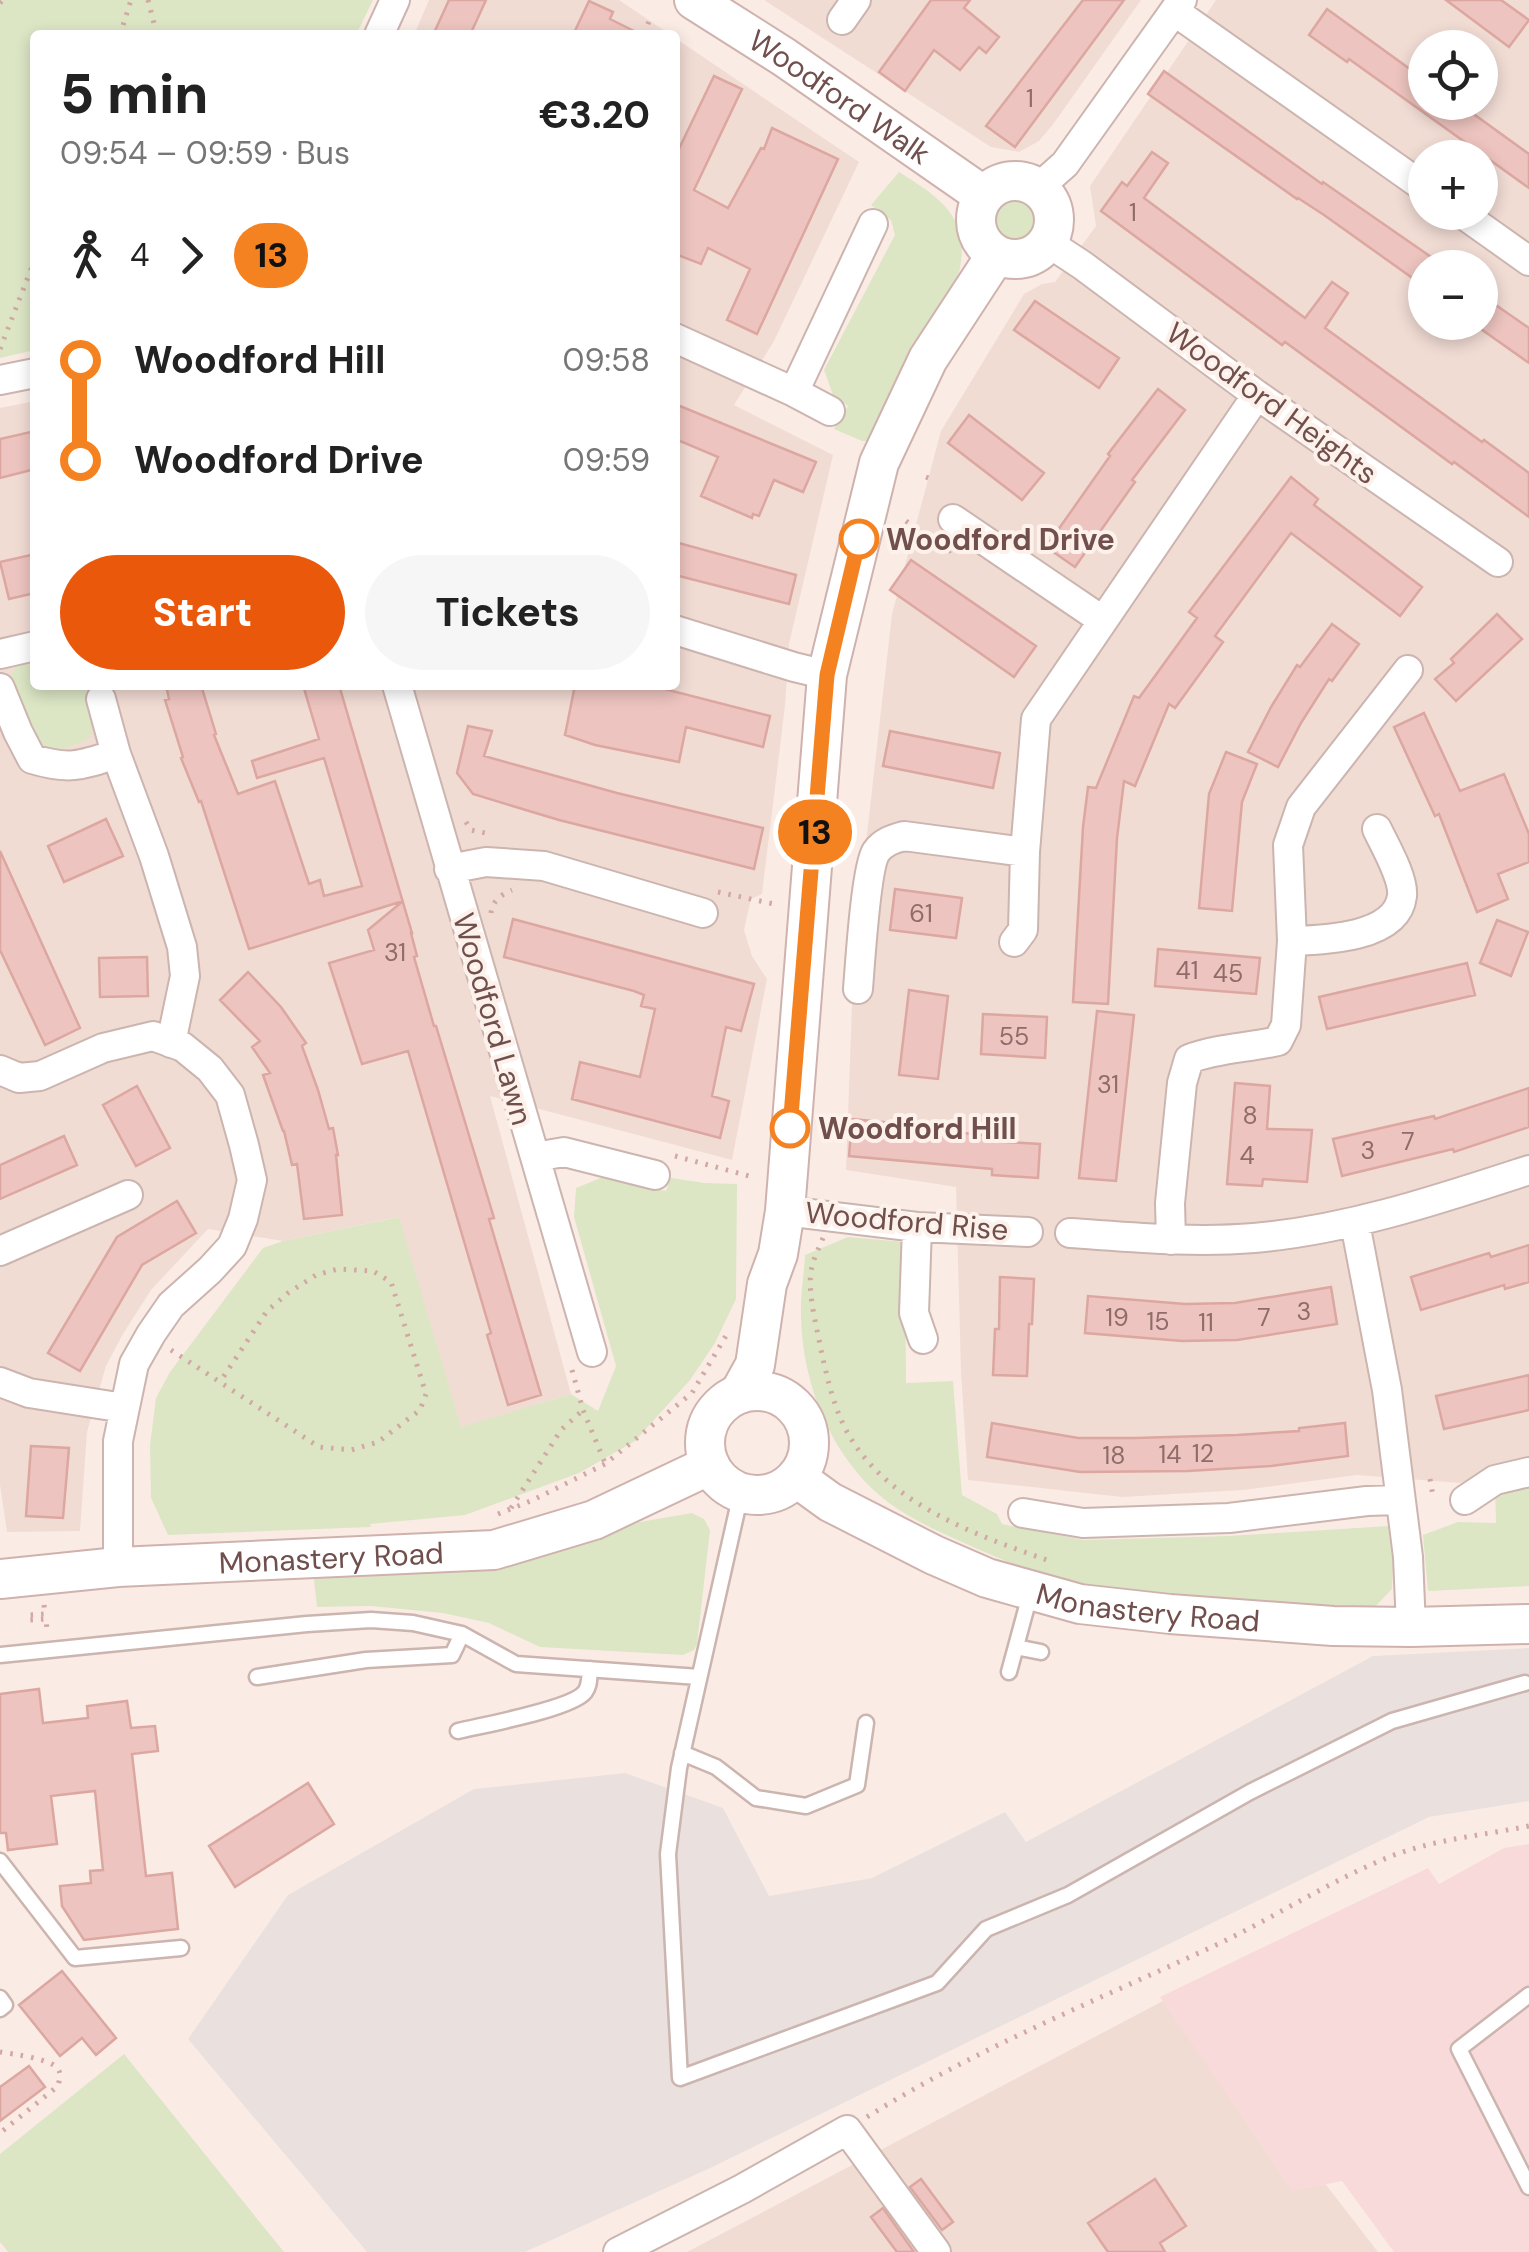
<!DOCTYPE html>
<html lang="en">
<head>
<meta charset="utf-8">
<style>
	body { margin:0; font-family:"DM Sans",sans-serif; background:#f6f6f6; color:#222; height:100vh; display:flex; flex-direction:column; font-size:38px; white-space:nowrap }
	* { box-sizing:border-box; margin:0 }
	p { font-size:32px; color:#767676 }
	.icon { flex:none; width:55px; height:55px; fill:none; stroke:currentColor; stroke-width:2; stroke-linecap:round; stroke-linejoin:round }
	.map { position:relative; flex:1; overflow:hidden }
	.side { position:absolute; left:30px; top:30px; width:650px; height:660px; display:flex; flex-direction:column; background:#fff; border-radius:10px; box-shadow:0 5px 15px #0003 }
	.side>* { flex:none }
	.badge { padding:0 20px; border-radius:32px; font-size:35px; line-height:65px }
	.buttons { position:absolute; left:1408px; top:30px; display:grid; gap:20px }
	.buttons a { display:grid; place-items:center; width:90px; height:90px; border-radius:50%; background:#fff; box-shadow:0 5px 15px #0003; font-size:50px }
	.map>.badge { position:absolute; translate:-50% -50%; box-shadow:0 0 0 5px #fff }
	.legs { display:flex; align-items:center; gap:15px; height:110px; padding:0 30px; font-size:32px }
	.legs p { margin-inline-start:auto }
	.summary { display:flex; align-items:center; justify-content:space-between; height:170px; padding:0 30px }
	h1 { font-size:55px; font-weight:800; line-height:75px }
	.cta { display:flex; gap:20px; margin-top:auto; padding:20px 30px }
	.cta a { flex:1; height:115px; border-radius:60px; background:#ea580c; color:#fff; font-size:40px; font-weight:800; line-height:115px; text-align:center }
	.cta a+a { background:#f6f6f6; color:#222 }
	ul { padding:0 30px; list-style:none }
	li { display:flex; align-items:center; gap:35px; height:100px; font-size:38px }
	li i { display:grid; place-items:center; width:15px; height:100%; margin:0 12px; background:currentColor }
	li i::after { content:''; width:25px; height:25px; margin:-12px; border:8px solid; border-radius:50%; background:#fff }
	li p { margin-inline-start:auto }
	li:first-child i { background:linear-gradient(#0000 50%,currentColor 0) }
	li:last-child i { background:linear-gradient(currentColor 50%,#0000 0) }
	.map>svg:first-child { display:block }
	.residential { fill:#f1dcd4; fill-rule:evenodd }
	.commercial { fill:#f9dada }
	.industrial { fill:#eae1df }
	.green { fill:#dce6c5 }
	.building { fill:#edc4bf; stroke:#dda7a1; stroke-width:2.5 }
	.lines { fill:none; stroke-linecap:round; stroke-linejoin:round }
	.lane-casing { stroke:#ccb4af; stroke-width:19 }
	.street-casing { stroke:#ccb4af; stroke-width:32 }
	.secondary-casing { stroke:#cfb2ad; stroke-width:42 }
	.path { stroke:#d1a8a3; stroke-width:5; stroke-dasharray:2.5 8; stroke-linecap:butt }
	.lane { stroke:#fff; stroke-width:14 }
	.street { stroke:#fff; stroke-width:28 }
	.secondary { stroke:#fff; stroke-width:38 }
	.line-1-casing { stroke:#fff; stroke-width:22 }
	.line-1 { stroke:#f58220; stroke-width:15 }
	.stop-1-dot { fill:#fff; stroke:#f58220; stroke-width:5 }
	.labels { text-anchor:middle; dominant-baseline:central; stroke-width:8; stroke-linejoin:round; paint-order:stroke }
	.number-label { font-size:25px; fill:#8f6c6a }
	.street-label { font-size:30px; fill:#704f4d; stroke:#fdf1eb }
	.stop-label { font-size:30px; font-weight:bold; fill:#704f4d; stroke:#fdf1eb; text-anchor:start }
</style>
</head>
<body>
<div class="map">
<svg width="1529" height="2252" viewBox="0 0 1529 2252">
	<rect width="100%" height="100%" fill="#faece5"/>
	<path class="residential" d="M429 0H619L671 35H414Z
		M764 0H1141L1054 123 1039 141 1019 152 991 147Z
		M1216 0H1529V1460L1460 1483 1357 1475 1243 1490 1122 1497 968 1480 961 1373 956 1187 846 1170 854 948 892 614 941 431 1024 294 1042 284 1055 282 1096 226 1090 186ZM1425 48H1480V102H1425ZM1425 158H1480V212H1425ZM1425 268H1480V322H1425Z
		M675 38 859 162 774 341 734 405 833 455 789 644 785 706 762 894 751 899 744 930 752 956 767 979 732 1160 490 1096 571 1394 461 1428 398 1217 283 1241 208 1229 151 1290 123 1334 106 1366 87 1432 80 1531 7 1532 0 1485V408L35 401V685H675Z
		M1178 1993 1378 2252H687Z"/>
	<path class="commercial" d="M1529 1844V2252H1394L1342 2181 1292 2191 1160 1997 1428 1868 1439 1884 1504 1848Z"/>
	<path class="industrial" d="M1529 1648V1801L1429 1817 708 2169 525 2252H367L188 2039 288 1895 474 1789 625 1773 723 1808 769 1896 872 1878 1005 1812 1026 1842 1373 1656Z"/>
	<path class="green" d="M0 0H373L356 35H35V350L0 358Z
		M899 172C942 199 971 218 959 273L870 441H862L834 429 848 406 833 395 824 370 895 235 891 220 871 205Z
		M985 220a28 28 0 1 1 56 0a28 28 0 1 1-56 0Z
		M35 657V685H84L94 727 89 739C78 743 61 752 49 750 31 747 16 694 9 678L16 666Z
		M603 1177 666 1191 671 1178 705 1183 737 1184 736 1299 715 1343 690 1380 635 1441 579 1473 465 1515 370 1524 371 1527 168 1535 151 1498 150 1445 156 1398 170 1372 263 1248 283 1241 399 1217 461 1427 571 1394 598 1411 616 1366 574 1217 576 1188Z
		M848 1237 905 1242 906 1383 953 1381 962 1495 997 1514 1002 1524 1083 1540 1229 1536 1388 1526 1393 1566 1392 1589 1371 1611C1283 1605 1185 1605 1098 1590 1051 1581 1006 1562 962 1542 937 1531 911 1519 889 1503 832 1460 802 1385 801 1316 800 1296 804 1275 805 1255Z
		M1529 1484V1586L1428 1591 1423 1535 1458 1522 1496 1523 1495 1488Z
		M692 1513 704 1519 710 1530 697 1644 694 1650 683 1655 540 1647 489 1623 443 1613 371 1606 317 1607 313 1570 568 1545 640 1522Z
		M124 2054 284 2252H8L0 2242V2154Z"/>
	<path class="building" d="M449 0H486L470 35H433Z
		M931 0H970L964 8 999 37 986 53 979 47 960 70 934 50 905 91 879 72Z
		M1083 0H1124L1015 147 986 126Z
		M1446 0H1501L1529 20 1509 47Z
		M589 1 613 12 610 19 642 35H573Z
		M1327 9 1425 80V102H1457L1529 154V188L1349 59 1347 62 1309 35Z
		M1164 71 1322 184 1323 182 1447 268H1425V287L1324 215 1298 198 1297 199 1148 94Z
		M714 76 742 89 694 190 728 208 761 148 764 149 772 128 838 159 757 334 727 320 750 269 708 248 701 264 675 254V157Z
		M1152 152 1168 163 1144 198 1305 318 1332 282 1348 293 1325 328 1482 442 1484 440 1529 473V517L1454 462 1452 464 1285 342 1282 345 1101 211 1122 182 1127 186Z
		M1480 294 1529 328V363L1471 322H1480Z
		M1035 301 1119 358 1099 388 1014 330Z
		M1158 389 1185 410 1132 480 1135 482 1075 567 1046 547 1110 456 1108 454Z
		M675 404 816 462 803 492 774 480 759 516 753 514 752 518 701 496 718 457 675 439Z
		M969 415 1044 473 1022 500 948 443Z
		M35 431V469L0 478V439Z
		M1291 477 1318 499 1314 505 1422 587 1400 616 1291 533 1215 636 1223 642 1175 708 1169 704 1135 786 1124 781 1117 838 1108 1004 1073 1002 1083 827 1088 787 1096 788 1134 696 1139 698 1197 618 1189 612Z
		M675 542 796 575 789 604 675 575Z
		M35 554V593L9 599 0 562Z
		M911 560 1036 646 1014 677 890 590Z
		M1497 614 1522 639 1456 701 1435 679 1454 663 1451 659Z
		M1332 624 1359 644 1332 681 1329 679 1301 723 1278 767 1248 752 1271 707 1297 665 1300 667Z
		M166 685H201L216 734 214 735 238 794 275 781 309 884 320 880 324 896 362 886 324 758 257 778 252 761 319 739 303 685H339L412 933H411L417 956 414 957 434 1026H436L494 1218 489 1219 541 1395 508 1405 487 1335 491 1333 408 1051 362 1064 329 963 374 950 368 930 403 901 249 949 201 801 199 802 181 758 183 757 165 700 169 699Z
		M575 685H649L770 716 763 747 686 727 679 762 595 745 565 735Z
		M1424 713 1460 791 1504 774 1529 834V862L1498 874 1508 899 1477 912 1439 814 1435 816 1394 727Z
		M468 726 492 731 484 756 617 793 763 828 754 869 559 820 473 794 457 773Z
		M890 731 1000 753 993 788 883 766Z
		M1226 752 1257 764 1242 802 1232 911 1199 908 1209 794Z
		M106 819 123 856 64 882 48 846Z
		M0 851 80 1028 45 1045 0 950Z
		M895 889 962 898 956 938 890 930Z
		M513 919 754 984 741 1031 726 1027 712 1096 729 1101 720 1138 572 1099 580 1062 640 1077 655 1009 641 1006 644 995 634 991 504 957Z
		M1497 920 1528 932 1511 976 1480 963Z
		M1158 949 1260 958 1256 994 1155 986Z
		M147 957 148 996 100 997 99 958Z
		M1467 963 1475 995 1327 1029 1319 997Z
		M248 972 281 1007 306 1043 302 1046 318 1090 329 1129 333 1128 338 1155H336L342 1215 304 1219 297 1164 292 1165 284 1131H283L263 1075 270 1073 252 1047 260 1041 220 1000Z
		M909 990 948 996 938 1079 899 1075Z
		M1097 1011 1134 1015 1116 1181 1079 1178Z
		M983 1014 1047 1017 1045 1058 981 1054Z
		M1235 1083 1270 1086 1267 1129 1312 1130 1307 1182 1263 1179 1262 1186 1227 1184Z
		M137 1086 170 1148 136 1166 103 1105Z
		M1529 1088V1127L1454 1152 1453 1149 1342 1176 1333 1139 1434 1116 1435 1119Z
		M852 1119 933 1127V1131L989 1135 988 1141 1040 1144 1038 1178 992 1175V1169L849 1156Z
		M64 1136 77 1165 0 1199V1165Z
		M177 1201 196 1233 142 1265 80 1371 48 1353 117 1237Z
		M1529 1245V1282L1505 1289 1504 1285 1421 1310 1411 1277 1489 1253 1491 1257Z
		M1000 1277 1034 1279 1032 1324H1029L1027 1376 993 1375 995 1329H999Z
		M1331 1287 1337 1324 1237 1340 1182 1341 1085 1333 1088 1296 1185 1304 1235 1303Z
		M1529 1375V1410L1444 1429 1436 1396Z
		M992 1423 1078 1438H1135L1237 1435 1299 1431V1428L1345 1423 1348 1456 1271 1466 1188 1471 1080 1472 987 1457Z
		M31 1446 69 1448 63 1518 26 1516Z
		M39 1689 43 1723 88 1718 87 1706 127 1701 131 1728 155 1726 158 1751 132 1754 146 1876 172 1873 178 1929 84 1940 62 1906 60 1886 91 1883 90 1871 103 1870 95 1791 51 1796 57 1844 8 1850 6 1833H0V1694Z
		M308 1783 334 1824 235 1887 209 1846Z
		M62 1971 116 2038 96 2055 82 2038 60 2056 19 2005Z
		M29 2066 45 2087 0 2121V2087Z
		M921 2179 953 2222 942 2230 910 2187Z
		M1155 2179 1186 2226 1160 2243 1165 2252H1108L1088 2223Z
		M883 2208 914 2252H897L871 2217Z"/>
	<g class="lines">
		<g class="lane-casing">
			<path id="lane" d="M741 1493 679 1768 668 1854 680 2078 937 1983 986 1929 1068 1895 1250 1792 1392 1721 1525 1683
				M1016 1647 1041 1652
				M0 1655 307 1624 371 1620 413 1623 462 1634 516 1664 699 1677
				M1009 1672 1031 1591
				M257 1677 366 1660 452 1655 462 1634
				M458 1731C483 1725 572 1709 585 1692 590 1685 589 1678 590 1669
				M682 1753 716 1767 756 1798 806 1806 857 1785 866 1723
				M0 1861 75 1958 181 1948
				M1529 1995 1459 2049 1529 2187
				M0 1998 5 2005 0 2009"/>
		</g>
		<g class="street-casing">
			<path id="street" d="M1174 11 1425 188
				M842 20 856 0
				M379 35 395 0
				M1038 188 1065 164 1182 0
				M1460 212 1529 261
				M1047 242 1082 265 1257 395 1498 562
				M675 338 794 392 830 411
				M0 380 35 373
				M794 392 873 224
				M953 519 1102 620
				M675 630 794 667 827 675
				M0 654 35 646
				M397 685 592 1352
				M0 688 18 732 32 759C69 770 80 766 116 754
				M101 699 116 754 154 856 182 947 185 976 171 1043
				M449 869 486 862 544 866 703 913
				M1292 941C1324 940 1397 938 1402 896 1404 878 1385 846 1377 829
				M1014 942 1023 930 1025 852 1036 719 1257 395
				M858 989C860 964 866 868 876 852 883 842 893 839 904 836L1025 852
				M0 1070 19 1078 40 1076 103 1048 153 1036 183 1047 210 1069 230 1095 244 1145 252 1180 243 1219 232 1246 210 1270 171 1305 151 1334 134 1364 118 1441V1567
				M535 1157 564 1152 655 1175
				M785 1211 917 1227 1028 1232
				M1355 1223 1387 1390 1408 1557 1411 1627
				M917 1227 914 1313 923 1339
				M1070 1233C1131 1237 1192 1243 1254 1238 1348 1230 1440 1199 1529 1170
				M1171 1240 1170 1203 1182 1083 1189 1059C1218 1048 1248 1048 1278 1041L1286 1025 1292 941 1288 845 1301 807 1408 670
				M0 1251 128 1195
				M0 1382 29 1393 124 1408
				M1465 1500 1495 1480 1529 1472
				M1023 1513 1083 1523 1229 1518 1367 1501 1400 1500
				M618 2252 742 2189 847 2130 936 2252"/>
		</g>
		<g class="secondary-casing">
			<g id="secondary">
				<path id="s1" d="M694 0 784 57 984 196"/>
				<circle cx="1015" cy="220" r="39"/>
				<circle cx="757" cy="1443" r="52"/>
				<path d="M739 1394 755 1365 767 1284 778 1254 785 1211 827 675 879 463 928 359 996 255"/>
				<path id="s2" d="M797 1478 830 1502 934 1555 987 1578 1080 1604 1170 1614 1333 1626 1411 1627 1529 1624"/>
				<path id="s3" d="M0 1579 118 1567 494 1550 594 1520 710 1465"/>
			</g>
		</g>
		<path class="path" d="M148 0 157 35
			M0 3 3 0
			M644 34 651 16
			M120 35 131 0
			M0 349 35 259
			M926 477 931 479
			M906 521 948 552 952 549
			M466 822 471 830 490 834
			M718 892 774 904
			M491 913C492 901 502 894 512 890
			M675 1156 749 1176
			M823 1238C819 1248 814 1257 812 1267 806 1289 817 1327 821 1350 827 1377 833 1405 846 1430 885 1503 973 1534 1047 1560
			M171 1350 319 1447 351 1450 378 1442 420 1410 426 1394 391 1282 373 1271 338 1269 316 1275 288 1293 267 1311 220 1382
			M572 1370 583 1410 605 1463
			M1430 1479 1433 1496
			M511 1508 561 1430 583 1410
			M498 1514 533 1500 605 1464 692 1393 727 1334
			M44 1605 45 1614 29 1615V1620L46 1619 47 1630
			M0 2052C13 2054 52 2059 58 2069 62 2075 59 2080 58 2086L0 2133
			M867 2117C972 2051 1090 2003 1203 1951 1268 1922 1328 1881 1394 1855 1437 1839 1485 1835 1529 1826"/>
		<use href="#lane" class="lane"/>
		<use href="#street" class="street"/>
		<use href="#secondary" class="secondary"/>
	</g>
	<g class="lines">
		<g class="line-1-casing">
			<path id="line-1" d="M790 1128 827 675 859 539"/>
		</g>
		<use href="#line-1" class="line-1"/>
	</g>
	<g class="stop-1-dot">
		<circle cx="859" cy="539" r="18"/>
		<circle cx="790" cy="1128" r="18"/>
	</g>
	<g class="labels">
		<g class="number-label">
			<text x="1030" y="98">1</text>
			<text x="1133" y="212">1</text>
			<text x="921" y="913">61</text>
			<text x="395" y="952">31</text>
			<text x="1187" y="970">41</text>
			<text x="1228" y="973">45</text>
			<text x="1014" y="1036">55</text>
			<text x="1108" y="1084">31</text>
			<text x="1250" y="1115">8</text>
			<text x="1408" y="1141">7</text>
			<text x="1368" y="1150">3</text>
			<text x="1247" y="1155">4</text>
			<text x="1304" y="1311">3</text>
			<text x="1117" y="1317">19</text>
			<text x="1264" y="1317">7</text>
			<text x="1158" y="1321">15</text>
			<text x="1206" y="1322">11</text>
			<text x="1203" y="1453">12</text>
			<text x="1170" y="1454">14</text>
			<text x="1114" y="1455">18</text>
		</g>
		<g class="street-label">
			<text stroke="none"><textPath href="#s1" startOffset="175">Woodford Walk</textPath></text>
			<text transform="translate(1272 403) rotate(36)">Woodford Heights</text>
			<text transform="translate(493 1019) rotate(74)">Woodford Lawn</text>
			<text transform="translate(907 1221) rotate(5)">Woodford Rise</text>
			<text stroke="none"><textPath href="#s3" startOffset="332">Monastery Road</textPath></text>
			<text stroke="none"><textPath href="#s2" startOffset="380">Monastery Road</textPath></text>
		</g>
		<g class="stop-label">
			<text x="886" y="539">Woodford Drive</text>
			<text x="818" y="1128">Woodford Hill</text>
		</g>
	</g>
</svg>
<div class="buttons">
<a><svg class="icon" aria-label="locate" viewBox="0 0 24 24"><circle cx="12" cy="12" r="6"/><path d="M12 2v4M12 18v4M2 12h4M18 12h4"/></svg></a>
<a>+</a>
<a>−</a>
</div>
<b class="badge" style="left:815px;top:832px;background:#f58220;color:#111">13</b>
<section class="side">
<div class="summary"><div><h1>5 min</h1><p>09:54 – 09:59 · Bus</p></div><b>€3.20</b></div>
<div class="legs"><svg class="icon" aria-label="walk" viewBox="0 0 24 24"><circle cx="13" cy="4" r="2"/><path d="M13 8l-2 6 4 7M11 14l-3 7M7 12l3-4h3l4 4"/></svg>4<svg class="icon" aria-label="forward" viewBox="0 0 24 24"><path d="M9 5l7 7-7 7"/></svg><b class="badge" style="background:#f58220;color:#111">13</b></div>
<ul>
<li><i style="color:#f58220"></i><b>Woodford Hill</b><p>09:58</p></li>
<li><i style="color:#f58220"></i><b>Woodford Drive</b><p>09:59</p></li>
</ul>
<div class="cta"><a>Start</a><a>Tickets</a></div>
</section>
</div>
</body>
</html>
